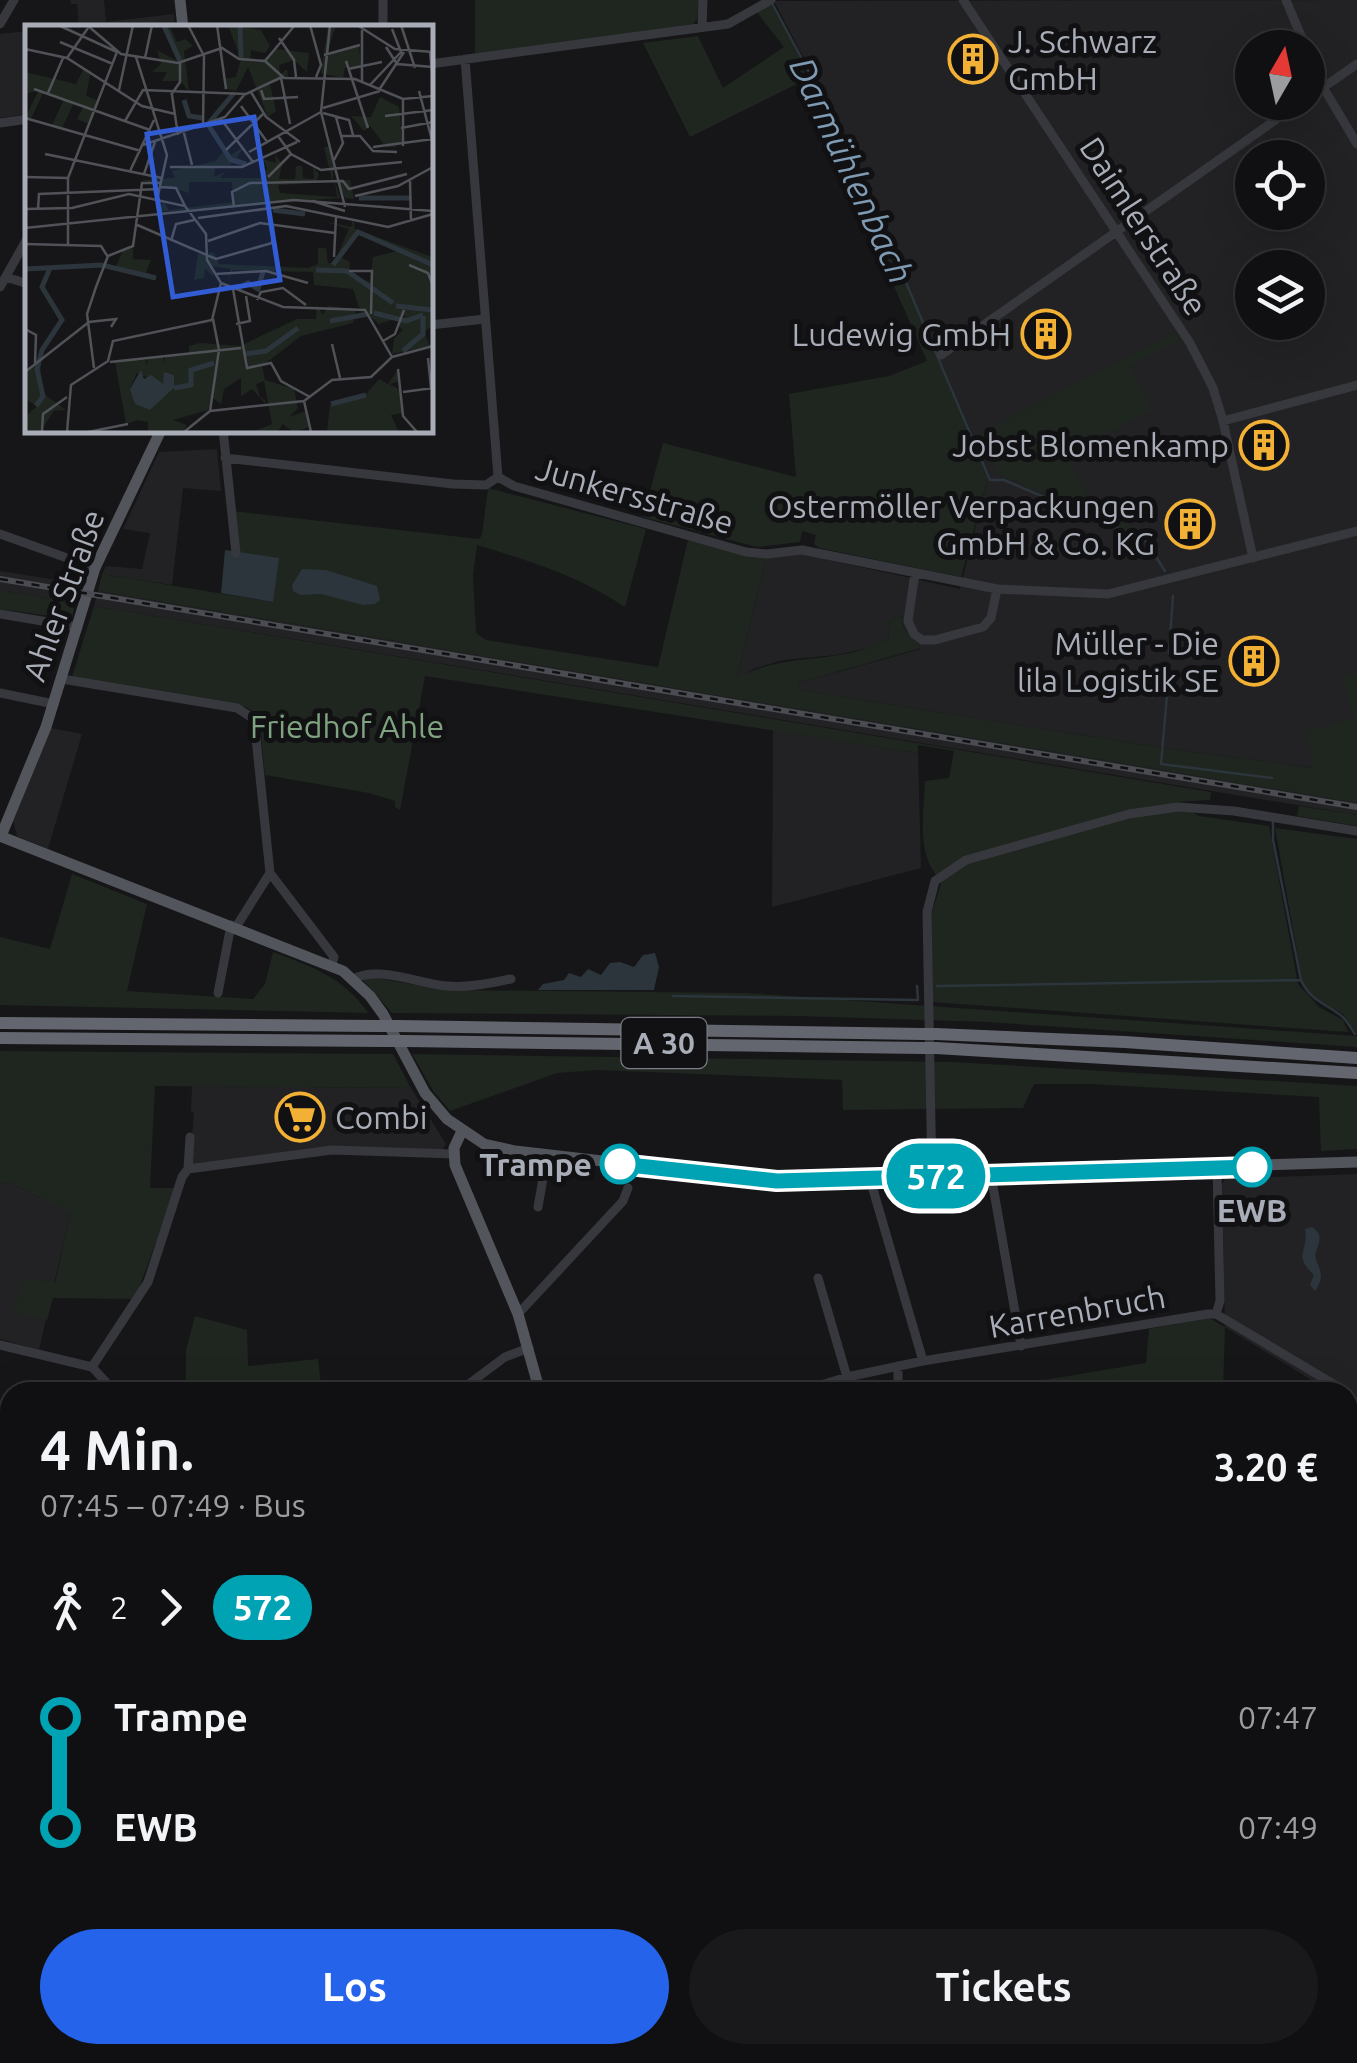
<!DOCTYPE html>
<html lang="de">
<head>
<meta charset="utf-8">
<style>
	body { margin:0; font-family:Ubuntu,sans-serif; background:#19191b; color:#f1f3f6; height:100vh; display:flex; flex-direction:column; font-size:38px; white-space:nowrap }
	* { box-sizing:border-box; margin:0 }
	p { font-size:32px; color:#9c9d9f }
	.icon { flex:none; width:55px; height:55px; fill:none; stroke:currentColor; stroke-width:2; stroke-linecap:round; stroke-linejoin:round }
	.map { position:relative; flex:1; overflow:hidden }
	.details { position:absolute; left:0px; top:1382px; width:1358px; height:682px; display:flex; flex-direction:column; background:#101012; border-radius:30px 30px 0 0; box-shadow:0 10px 40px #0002,0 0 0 2px #303032 }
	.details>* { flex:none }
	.badge { padding:0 20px; border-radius:32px; font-size:35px; line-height:65px }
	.needle { width:65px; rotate:9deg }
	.tools { position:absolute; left:1235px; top:30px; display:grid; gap:20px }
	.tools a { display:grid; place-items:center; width:90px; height:90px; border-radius:50%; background:#101012; box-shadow:0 10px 40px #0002,0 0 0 2px #303032; font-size:50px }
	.map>.badge { position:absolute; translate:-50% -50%; box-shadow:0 0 0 5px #fff }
	.legs { display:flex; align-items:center; gap:15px; height:110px; padding:0 40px; font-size:32px }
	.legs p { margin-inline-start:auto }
	.head { display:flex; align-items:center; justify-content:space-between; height:170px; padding:0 40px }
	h1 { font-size:55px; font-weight:600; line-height:75px }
	.cta { display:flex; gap:20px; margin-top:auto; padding:20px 40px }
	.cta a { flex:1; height:115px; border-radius:60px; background:#2563eb; color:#fff; font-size:40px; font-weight:600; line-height:115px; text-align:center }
	.cta a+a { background:#19191b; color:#f1f3f6 }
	ul { padding:0 40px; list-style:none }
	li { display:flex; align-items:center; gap:35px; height:110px; font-size:38px }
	li i { display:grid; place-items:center; width:15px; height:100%; margin:0 12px; background:currentColor }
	li i::after { content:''; width:25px; height:25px; margin:-12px; border:8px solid; border-radius:50%; background:#101012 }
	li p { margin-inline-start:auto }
	li:first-child i { background:linear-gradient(#0000 50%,currentColor 0) }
	li:last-child i { background:linear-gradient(currentColor 50%,#0000 0) }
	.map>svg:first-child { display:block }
	.built { fill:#222225; fill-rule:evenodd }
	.green { fill:#1e261f }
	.water { fill:#2c353c }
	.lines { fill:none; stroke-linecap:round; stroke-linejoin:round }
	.stream { stroke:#2c353c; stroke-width:2.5 }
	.minor { stroke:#37383d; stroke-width:9 }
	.major { stroke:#53555c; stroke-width:11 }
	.highway { stroke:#63666e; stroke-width:12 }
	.rail-casing { stroke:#4a4c52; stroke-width:6 }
	.rail { stroke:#111113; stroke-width:2.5; stroke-dasharray:8; stroke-linecap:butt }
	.highway-bridge { stroke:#63666e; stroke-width:12 }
	.line-1-casing { stroke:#fff; stroke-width:22 }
	.line-1 { stroke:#00a3b4; stroke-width:15 }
	.stop-1-dot { fill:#fff; stroke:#00a3b4; stroke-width:5 }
	.labels { text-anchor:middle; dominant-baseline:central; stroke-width:10; stroke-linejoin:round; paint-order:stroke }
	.shield { fill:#111113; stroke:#7b7e86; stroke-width:2.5 }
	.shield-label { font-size:30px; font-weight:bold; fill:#a8adb8 }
	.poi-label { font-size:32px; fill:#a8adb8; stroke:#111113; text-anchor:end }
	.street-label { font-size:32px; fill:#a8adb8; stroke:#111113 }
	.park-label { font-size:32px; fill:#7fa381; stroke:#111113 }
	.stop-label { font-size:32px; font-weight:bold; fill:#a8adb8; stroke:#111113; text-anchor:end }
	.water-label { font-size:35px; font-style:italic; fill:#7f9bb3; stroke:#111113 }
	.inset-river { fill:none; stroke:#2c353c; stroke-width:5 }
	.inset-road { fill:none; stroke:#505258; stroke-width:2.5 }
	.view { fill:#325cd3; fill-opacity:0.15; stroke:#325cd3; stroke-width:5 }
	.inset-edge { fill:none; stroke:#a8adb8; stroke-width:5 }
</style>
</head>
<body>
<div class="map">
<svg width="1357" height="2063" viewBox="0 0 1357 2063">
	<rect width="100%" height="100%" fill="#161618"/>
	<path class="built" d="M70 0H104L106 22 174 14 175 27H56L79 25 77 4H71Z
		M1357 0V771H1336L1157 747 799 690 798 683 921 649 904 627 901 616 890 621 888 639 874 647 836 655 783 660 753 669 737 679 766 558 802 554 960 589 989 474 846 139 774 1ZM1252 48H1308V102H1252ZM1252 158H1308V212H1252ZM1252 268H1308V322H1252Z
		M27 31V114L0 118V34Z
		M217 449 221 491 183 488 172 585 102 574 106 566 142 569 150 533 123 529 159 452Z
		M0 571 82 584 75 603 0 590Z
		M98 591 1357 803V815L94 606Z
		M51 728 82 734 48 849 17 836 13 821Z
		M773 730 918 753 921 868 772 907Z
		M192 1086 411 1088 446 1144 442 1151 336 1147 193 1165 190 1162 194 1112H191Z
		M1357 1174V1407L1348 1401V1392H1331L1225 1327 1222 1184 1225 1179Z
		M9 1182 70 1214 39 1350 0 1339V1183Z"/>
	<path class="green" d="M475 0H700L697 19 693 24 475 58Z
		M771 4 803 59 805 80 690 137 643 43 698 36 723 88 784 47 756 11Z
		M823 100 846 139 989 474 961 577 819 548 814 544 816 535 802 531 800 542 757 547 643 517 663 443 796 477 789 394 889 376 927 361 885 266 887 247 820 102Z
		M1176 332 1180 341 1129 367 1152 411 1067 455 1092 504 1126 519 1137 534 998 474 978 435Z
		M488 488 646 529 625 607C579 576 530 561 477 545L473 575 476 633 486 640 658 667 688 540 766 558 737 678C784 651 842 666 888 639L890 621 901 616 904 628 921 648 798 683 799 690 1157 747 1313 768 1307 731 1353 718 1343 677 1357 673V803L98 591 102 574 272 602 237 551 232 511 479 539 482 535Z
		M0 590 75 603 72 619 0 609Z
		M94 606 1211 792 1210 800 1177 802 1199 816 1269 826 1298 984 1319 1007 1343 1020 1348 1032 932 1002 931 915 942 881C915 856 924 815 925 781L949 778 954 751 918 745V753L425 676 400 810 395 807V801L369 793 265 775 259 716 246 707 72 677Z
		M1299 806 1357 815V826L1297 816Z
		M1275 828 1357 839V1034L1343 1014 1309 994 1302 980Z
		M72 874 147 904 127 991 253 999 265 984 273 952C312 967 344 977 368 1013L0 1005V937L50 949Z
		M369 977 447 990 745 993 1357 1036V1047L988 1022 798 1016 392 1013 362 979Z
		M0 1051 393 1054 411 1088 155 1086 150 1188H176L135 1299 53 1298 47 1320 12 1311 26 1279 55 1283 70 1214 9 1182 0 1183Z
		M412 1054 954 1062 1357 1086V1149L1321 1151 1319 1097 1090 1084H1034L1023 1108 843 1110 842 1080 598 1070 557 1073 450 1111 434 1092Z
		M195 1316 247 1330 248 1366 318 1359 322 1392H246L186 1383V1350Z
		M1209 1318 1225 1327 1223 1392H1032V1382L1146 1363 1149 1329Z
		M1357 1913V1993L1348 1988V1914Z"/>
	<path class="water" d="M225 550 279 558 273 602 221 593Z
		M302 569 326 570 377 586 380 600 375 604 363 605 321 594 300 595 293 591 292 585Z
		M655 953 659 967 654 990H538L543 984 564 980 569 973 581 977 588 969 601 975 610 963 620 962 634 967 643 955Z
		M1312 1227C1325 1235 1318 1244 1315 1255 1319 1271 1326 1275 1315 1291L1310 1285 1314 1275C1292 1254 1309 1253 1305 1229Z"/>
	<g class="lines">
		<path class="stream" d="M773 5 845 139 990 480H1004L1145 540 1165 571
			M1169 653 1173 596
			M1169 672 1161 764 1272 778
			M1273 820V840L1301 980C1310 1000 1323 1002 1339 1014 1346 1018 1350 1027 1355 1034
			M937 986 1301 980
			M673 996 918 1000 917 986
			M992 2055 996 2063
			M877 2063 897 2055
			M1100 2063 1104 2055"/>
		<path class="minor" d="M963 0 1190 343 1213 388 1223 421 1253 558
			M1286 0 1306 48
			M0 24 14 0
			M702 27 703 0
			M383 28V0
			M1308 52 1323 87 1357 144
			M465 59 498 477
			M430 64 728 24 771 0
			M1308 98 1357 64
			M0 123 28 119
			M6 277 28 284
			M0 287 28 237
			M430 325 485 319
			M941 355 1301 102
			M1223 421 1357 385
			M223 430 236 553
			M225 458 453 484 486 485 498 477
			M498 477 514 486 746 552 767 554 802 550 997 589 1108 594 1357 531
			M0 534 95 568
			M915 573 908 621 914 634 922 640H935L983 627 991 618 997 589
			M0 614 78 627
			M62 679 237 708 254 719 270 873 334 957 332 964
			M0 693 54 704
			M236 927 270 873
			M353 979C378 965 420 984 447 986 469 988 490 983 511 979
			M218 993 231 925
			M188 1169 190 1137
			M991 1175 1021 1346
			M932 1177 927 912 935 881 966 860 1129 814 1178 807 1234 811 1357 831
			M870 1179 923 1361
			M538 1207 547 1156
			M818 1278 847 1377
			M518 1314 623 1201 628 1188
			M1216 1314 1220 1301 1217 1168
			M0 1345 92 1367 115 1392
			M898 1366V1392
			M92 1367 148 1282 182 1177 188 1169 332 1150 454 1154
			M458 1392 505 1357 529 1348
			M798 1392 847 1377 923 1361 1208 1314H1216L1347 1392
			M1348 1526 1357 1476
			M1348 1993 1357 1998
			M715 2055 726 2063"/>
		<path class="major" d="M180 0 183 28
			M0 836 343 971 370 996 383 1014 425 1093 447 1119 484 1144 515 1151 777 1181 1357 1162
			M1 836 46 727 95 568 161 430
			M462 1131 454 1148 455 1165 518 1314 540 1392
			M582 2063 585 2055"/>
		<path class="highway" d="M0 1023 377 1026
			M398 1026 922 1034
			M936 1034 1125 1042 1357 1058
			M0 1038 385 1041
			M406 1041 922 1048
			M936 1048 1357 1073"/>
		<g class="rail-casing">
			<path id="rail" d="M0 579 1357 807"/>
		</g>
		<use href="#rail" class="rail"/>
		<path class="highway-bridge" d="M377 1026H398
			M922 1034H936
			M385 1041H406
			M922 1048H936"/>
	</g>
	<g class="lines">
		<g class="line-1-casing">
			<path id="line-1" d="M620 1164 777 1181 1252 1167"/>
		</g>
		<use href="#line-1" class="line-1"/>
	</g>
	<defs>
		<g id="building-ring" transform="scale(2.5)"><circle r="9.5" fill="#111113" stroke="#f2b134" stroke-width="1.5"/><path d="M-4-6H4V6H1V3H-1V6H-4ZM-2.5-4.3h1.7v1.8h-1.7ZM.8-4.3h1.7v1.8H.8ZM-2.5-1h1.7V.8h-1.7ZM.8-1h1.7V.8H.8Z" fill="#f2b134"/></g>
		<g id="supermarket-ring" transform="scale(2.5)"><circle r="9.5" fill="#111113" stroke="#f2b134" stroke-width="1.5"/><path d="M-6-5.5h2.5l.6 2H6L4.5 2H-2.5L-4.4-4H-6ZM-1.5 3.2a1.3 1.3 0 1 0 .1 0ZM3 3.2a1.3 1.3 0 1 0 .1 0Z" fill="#f2b134"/></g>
	</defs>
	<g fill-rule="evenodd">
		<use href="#building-ring" x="973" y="59"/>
		<use href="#building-ring" x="1046" y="334"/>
		<use href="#building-ring" x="1264" y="445"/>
		<use href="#building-ring" x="1190" y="524"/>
		<use href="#building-ring" x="1254" y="661"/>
		<use href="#supermarket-ring" x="300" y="1117"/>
	</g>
	<g class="stop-1-dot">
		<circle cx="620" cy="1164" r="18"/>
		<circle cx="1252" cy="1167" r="18"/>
	</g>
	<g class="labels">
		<rect class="shield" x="621.5" y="1018" width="85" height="50" rx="8"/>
		<g class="shield-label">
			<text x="664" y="1043">A 30</text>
		</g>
		<g class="poi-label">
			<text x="1008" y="41" text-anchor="start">J. Schwarz<tspan x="1008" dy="37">GmbH</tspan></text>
			<text x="1011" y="334">Ludewig GmbH</text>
			<text x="1229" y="445">Jobst Blomenkamp</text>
			<text x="1155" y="506">Ostermöller Verpackungen<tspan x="1155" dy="37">GmbH &amp; Co. KG</tspan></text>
			<text x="1219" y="643">Müller - Die<tspan x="1219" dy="37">lila Logistik SE</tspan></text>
			<text x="335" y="1117" text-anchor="start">Combi</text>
		</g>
		<g class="street-label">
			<text transform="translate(1144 226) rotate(57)">Daimlerstraße</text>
			<text transform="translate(635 495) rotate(16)">Junkersstraße</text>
			<text transform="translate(63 595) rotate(-70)">Ahler Straße</text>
			<text transform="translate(1077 1311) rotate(-10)">Karrenbruch</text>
		</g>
		<g class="park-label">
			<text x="347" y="726">Friedhof Ahle</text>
		</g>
		<g class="stop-label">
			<text x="592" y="1164">Trampe</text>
			<text x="1252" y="1210" text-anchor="middle">EWB</text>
		</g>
		<g class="water-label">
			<text transform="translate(852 170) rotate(65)">Darmühlenbach</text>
		</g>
	</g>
	<g transform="translate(25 25)">
		<rect width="408" height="408" fill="#161618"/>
		<path d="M144 0 152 17 160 14 168 21 159 26 164 67 156 56H137L142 47H127L136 39 132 25 152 36 139 6ZM203 0 236 5 245 21 240 28 226 25 225 35 233 38 252 24 284 28 282 47 269 35 254 40 255 50 262 44 263 52 245 59 251 86 243 92 223 42 211 66 202 64 200 54 211 52 216 34ZM303 0H311L302 29 334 21 336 41 320 43 318 53 296 48ZM58 45 66 46 61 71 74 76 64 99 52 94 58 82 49 78 37 103 27 100 39 74 19 66 6 94 0 93 14 65 0 69V47L51 59ZM355 72 374 82 377 115 370 122H361L345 101 339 106 326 91 346 92ZM188 107 204 131 220 121 212 132 219 137 207 134 205 143 190 142 189 152 201 146 195 153H235L242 143 238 134 251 138 250 129 257 139 254 154H270L271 141H277L278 153 289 154 288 142 294 149 291 157 307 155 299 122H307L316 124 305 122 314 155H325L329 174 320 173 308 144V157L253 160 255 168 312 172 310 157 315 173 130 187 139 177 144 185 208 177 207 157H164V168L117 155 150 153 147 146 190 136 199 126ZM328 194 330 204 407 232V240L399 237 407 242V301L399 307 405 321 367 329 369 314 378 305 372 300 381 290 354 299 334 282 328 264 289 260 288 247 239 246 232 265 222 258 205 271 223 257 231 263 236 246 208 245 203 255 206 244 186 241 189 252 180 244 179 253 169 255 173 229 189 227 194 239 283 243 293 239V223H301L303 238H309L324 204 295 195 326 202ZM330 209 376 225 348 232 345 257 324 249 325 237 317 233ZM108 223V234L126 235 119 252 90 243 98 226ZM292 280 298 290 303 281 331 284 328 298 276 311 237 341 240 355 269 364 273 383 264 392 281 386 285 402 268 407 258 399 252 407H227L247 399 239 356 231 359 235 372 240 375 241 379 227 364 216 371V353L199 364 196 379 186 372 183 385 148 395 162 400 158 407H123V397L112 395 101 399 90 337 120 334 122 340 123 333 138 332 140 338V331L164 329V321L175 318 215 321 272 294H291ZM141 347 144 359 148 348 149 363 125 385 109 378 117 367 105 363 112 348 139 360ZM16 335 15 366 41 385 29 386 15 407H0V392L12 381 0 374V348ZM373 344 374 356 365 359 376 366 377 388 366 390 374 407H302L305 380 340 370 354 354 363 359Z" fill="#1e261f" fill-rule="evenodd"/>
		<path d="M116 345 119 354 126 350 138 359 139 347 149 350V363L125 385 110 379 105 364Z" fill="#2c353c"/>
		<path class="inset-river" d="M215 0 216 33M139 1 155 36M159 75 164 91 178 93M183 99 209 68M184 101 206 135 221 139M334 173H385M248 185 280 189M308 240 333 207 408 240M0 244 77 240 131 253M291 245 322 246 368 278M214 263 223 258 233 264 238 247M371 281 408 285M349 288 381 296 398 290M305 296 343 289M378 326 398 309V291M220 329 241 326 273 303M149 363 166 360V345L189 338M306 379 341 370M11 381 18 371 12 344 17 325 37 295 17 262 25 243"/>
		<path class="inset-road" d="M33 0 92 27 43 153V220M62 0 96 29 153 38 197 23 214 34 240 36 259 53 330 54 378 74 408 71M163 0 179 31 178 102M192 0 201 64M285 0 296 40 291 52M305 0 296 87 320 182M332 0 370 24 408 27M376 0 390 43M337 5V56M254 13 269 35 271 52M35 17 88 39M361 22 372 39 408 42M0 24 42 33 117 81 150 89M405 27 408 57M299 30 335 20M111 32 142 130 132 175M42 33 63 3M120 33 127 0M240 36 270 0M321 36 343 103M323 44 357 37M256 53 265 99M345 60 376 27 367 4M9 64 125 105M94 65 108 0M236 65 239 74 273 72M354 65 379 27M394 66 408 119M226 67 241 92 275 117M23 68 38 33M146 70 155 57V38M147 70 153 110M378 74V121M216 81 243 118M298 83 355 66M298 88 324 95 328 110M360 91 408 85M0 93 116 126M196 94 228 137M100 96 118 65 221 69 257 52M376 103 408 97M159 108 167 140M253 111 266 129 296 145 377 137M317 111H335L348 126 372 127M118 120 200 92 220 69M348 122 408 114M201 125 238 89M224 127 296 87M20 129 137 153M309 135 318 118 311 92M145 142H217L272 117M105 146 129 95M119 149 130 117M0 152 43 153M243 152 266 129M385 156 386 196M135 162 151 163 160 181M330 171 373 161 408 142M287 176 320 186M209 182 207 167 225 158 318 156 324 164 382 149M0 184 47 183 104 169 160 181 181 209 182 235 196 258 187 295 88 316 83 336 46 360 42 407M13 184 14 169 135 164M173 193 261 181 363 202 408 189M110 199 191 234 247 218 248 203M0 203 269 175 408 186M146 216 151 199 169 195M183 216 235 198 310 208M0 219 76 221 83 232M309 232 311 192M384 240 403 248 408 261M324 246H347L346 289M191 249 241 246 283 258M196 258 258 282 340 285 367 332M208 264 222 343 246 338 256 356 285 372M232 275 236 267 258 263 281 280M211 299 225 296 221 271M0 304 11 310 10 338M358 316 370 309 379 285M307 319 315 353M367 332 408 321M403 333 406 363M85 337 216 323M69 343 62 289 71 262 83 231 108 221 117 158H136M373 344 378 391 392 407M0 347 64 297 91 294 86 302M378 367 408 363M279 376 286 407M185 386 194 325 188 294M17 407 18 389 42 372M63 407 103 399M159 407 185 386 279 376 307 355 346 352 367 332"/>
		<path class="view" d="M229 92 255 255 148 272 122 109Z"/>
		<rect width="408" height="408" class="inset-edge"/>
	</g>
</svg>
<div class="tools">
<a><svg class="needle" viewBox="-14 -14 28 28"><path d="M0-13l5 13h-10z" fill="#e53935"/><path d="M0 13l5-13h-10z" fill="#9c9d9f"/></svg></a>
<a><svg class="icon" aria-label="locate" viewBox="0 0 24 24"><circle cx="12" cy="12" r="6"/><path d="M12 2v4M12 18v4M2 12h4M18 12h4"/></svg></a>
<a><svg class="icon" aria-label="layers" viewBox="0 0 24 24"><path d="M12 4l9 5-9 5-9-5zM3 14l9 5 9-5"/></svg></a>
</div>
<b class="badge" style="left:936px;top:1176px;background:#00a3b4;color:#fff">572</b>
<section class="details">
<div class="head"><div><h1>4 Min.</h1><p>07:45 – 07:49 · Bus</p></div><b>3.20 €</b></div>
<div class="legs"><svg class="icon" aria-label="walk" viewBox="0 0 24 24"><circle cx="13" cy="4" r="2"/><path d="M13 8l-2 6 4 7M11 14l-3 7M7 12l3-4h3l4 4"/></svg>2<svg class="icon" aria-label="forward" viewBox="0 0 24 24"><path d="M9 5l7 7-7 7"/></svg><b class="badge" style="background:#00a3b4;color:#fff">572</b></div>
<ul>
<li><i style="color:#00a3b4"></i><b>Trampe</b><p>07:47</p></li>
<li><i style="color:#00a3b4"></i><b>EWB</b><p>07:49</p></li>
</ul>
<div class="cta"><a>Los</a><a>Tickets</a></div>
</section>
</div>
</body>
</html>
